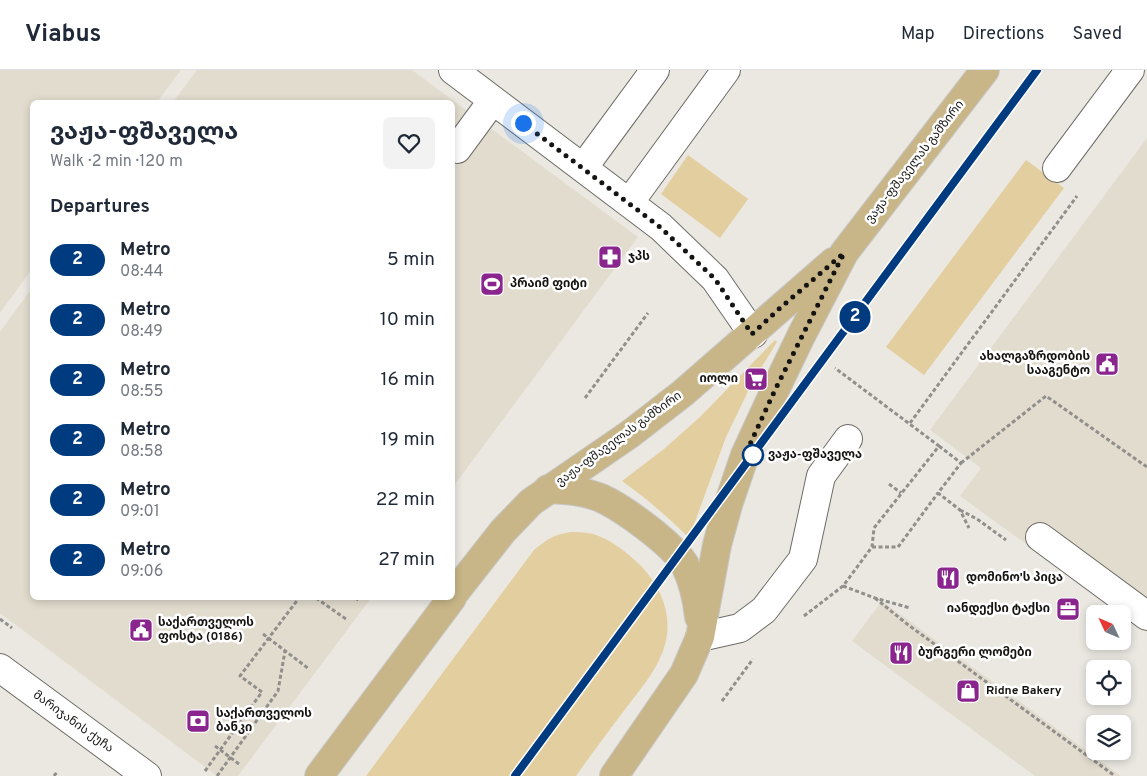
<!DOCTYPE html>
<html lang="en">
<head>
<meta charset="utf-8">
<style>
	body { margin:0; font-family:Overpass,"Noto Sans Georgian",sans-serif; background:#f2f2f3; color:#1f2937; height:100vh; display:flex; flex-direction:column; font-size:19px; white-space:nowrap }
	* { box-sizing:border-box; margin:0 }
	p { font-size:16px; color:#747a83 }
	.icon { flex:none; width:28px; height:28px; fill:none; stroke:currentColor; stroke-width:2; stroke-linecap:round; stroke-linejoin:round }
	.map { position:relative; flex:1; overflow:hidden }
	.drawer { position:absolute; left:30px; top:30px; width:425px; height:500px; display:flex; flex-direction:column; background:#fff; border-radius:8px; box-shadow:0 2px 8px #0003 }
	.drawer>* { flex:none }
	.badge { padding:0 10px; border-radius:16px; font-size:18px; line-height:32px }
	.needle { width:32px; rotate:314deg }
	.tools { position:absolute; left:1086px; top:535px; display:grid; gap:10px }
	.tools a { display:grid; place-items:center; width:45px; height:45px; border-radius:8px; background:#fff; box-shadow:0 2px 8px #0003; font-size:25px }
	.you { position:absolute; width:25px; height:25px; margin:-12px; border:4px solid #fff; border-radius:50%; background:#1a73e8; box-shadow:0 0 0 8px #1a73e833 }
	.map>.badge { position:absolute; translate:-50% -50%; box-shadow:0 0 0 2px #fff }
	h2 { padding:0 20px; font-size:19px; line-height:45px }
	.round { display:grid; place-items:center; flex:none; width:52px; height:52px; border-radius:8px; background:#f2f2f3 }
	.overview { display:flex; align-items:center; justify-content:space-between; height:85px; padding:0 20px }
	h1 { font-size:24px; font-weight:700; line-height:38px }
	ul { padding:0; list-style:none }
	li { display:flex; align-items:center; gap:15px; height:60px; padding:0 20px }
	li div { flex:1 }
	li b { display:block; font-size:19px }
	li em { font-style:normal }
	li .badge { min-width:55px; font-weight:700; text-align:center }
	header { display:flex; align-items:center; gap:30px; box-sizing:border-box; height:70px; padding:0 25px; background:#fff; border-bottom:1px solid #e0e1e3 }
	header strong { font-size:24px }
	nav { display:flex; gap:28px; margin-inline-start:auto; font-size:18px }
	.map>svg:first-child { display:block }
	.built { fill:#e2dccf }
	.green { fill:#e2ce9e }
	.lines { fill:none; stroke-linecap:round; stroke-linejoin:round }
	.minor-casing { stroke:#6e6c66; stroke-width:30 }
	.major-casing { stroke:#c7c7c6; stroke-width:30 }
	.path { stroke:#918f8b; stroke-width:3; stroke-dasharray:4 2.5; stroke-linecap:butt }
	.minor { stroke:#fff; stroke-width:28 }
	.major { stroke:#c8b688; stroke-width:28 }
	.line-casing { stroke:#fff; stroke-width:11 }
	.line { stroke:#003b80; stroke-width:8 }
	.walk { stroke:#151412; stroke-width:5; stroke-dasharray:0 9 }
	.stop-dot { fill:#fff; stroke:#003b80; stroke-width:2.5 }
	.labels { text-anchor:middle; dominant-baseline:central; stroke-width:5; stroke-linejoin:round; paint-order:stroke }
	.street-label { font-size:12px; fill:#151412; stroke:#fff }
	.poi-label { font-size:12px; font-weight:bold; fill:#151412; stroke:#fff; text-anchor:start }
	.stop-label { font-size:12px; font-weight:bold; fill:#151412; stroke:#fff; text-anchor:start }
</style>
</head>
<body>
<header>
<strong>Viabus</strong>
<nav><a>Map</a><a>Directions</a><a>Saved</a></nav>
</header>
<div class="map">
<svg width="1147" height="706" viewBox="0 0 1147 706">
	<rect width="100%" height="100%" fill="#ebe8e2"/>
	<path class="built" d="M0 0H181L157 32H32V199L0 243Z
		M197 0H412L638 167 453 417 452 32H173Z
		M1147 68V562L960 426 981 398 930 360Z
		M32 218V528H371L238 706H217L0 543V262Z
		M882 531 1121 706H1035L852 571Z"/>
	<path class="green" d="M688 85 748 129 720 168 661 124Z
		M1026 90 1064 118 924 305 886 277Z
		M775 270 777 272 753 311 726 367 689 468C667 446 647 429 622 411L664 379 700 347Z
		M571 462C576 462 582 462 587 463 606 465 628 483 641 496 665 521 676 555 660 588 652 606 638 622 626 638 609 661 592 683 576 706H366L534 480C548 469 553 465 571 462Z"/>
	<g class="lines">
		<g class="minor-casing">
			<path id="minor" d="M453 0 661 157 715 209 753 264
				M457 79 493 30
				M583 98 655 0
				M1057 98 1130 0
				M629 133 726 0
				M1040 467 1147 546
				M700 567 740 558 764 540 803 489 821 406 848 369
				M0 598 147 706"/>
		</g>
		<g class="major-casing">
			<path id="major" d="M548 419C566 420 584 421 601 428 623 438 673 474 685 495 693 511 697 529 699 547
				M452 526 503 461 531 432 630 364 683 323 833 192
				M319 706 452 528
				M614 706 684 604 700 567 717 475 728 435 745 385 775 320 801 266 844 183 985 0"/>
		</g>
		<path class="path" d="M585 328 648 243
			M910 353 1077 126
			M939 376 961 393 938 423 960 440 969 458
			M961 393 1046 326 1147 397
			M889 414 901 423
			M960 440 977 449 1006 470
			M872 477H898L938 423
			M843 516 875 528 910 538
			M316 528 346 549
			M355 528 360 531
			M875 528 907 554 1115 706
			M804 546 843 516 872 477 874 458 939 376 835 298
			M0 549 12 558
			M263 564 309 599
			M722 631 753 589
			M215 676 239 694
			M205 701 262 622 240 606 299 528
			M54 706 57 702
			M217 706 278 621 285 581"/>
		<use href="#minor" class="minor"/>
		<use href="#major" class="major"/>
	</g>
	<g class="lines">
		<g class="line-casing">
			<path id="line" d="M515 706 1037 0"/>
		</g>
		<use href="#line" class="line"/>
		<path class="walk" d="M523 53 660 157 715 209 752 264 779 239 844 183 775 320 745 385H753"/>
	</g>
	<defs>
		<g id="pharmacy-square" transform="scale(1.25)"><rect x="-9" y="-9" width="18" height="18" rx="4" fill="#89258c" stroke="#fff"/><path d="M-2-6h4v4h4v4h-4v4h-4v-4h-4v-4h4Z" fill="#fff"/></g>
		<g id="stadium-square" transform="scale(1.25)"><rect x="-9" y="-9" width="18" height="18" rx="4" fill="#89258c" stroke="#fff"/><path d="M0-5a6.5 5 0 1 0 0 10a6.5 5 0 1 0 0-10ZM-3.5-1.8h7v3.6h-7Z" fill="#fff"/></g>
		<g id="civic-square" transform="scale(1.25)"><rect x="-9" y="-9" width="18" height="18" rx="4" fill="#89258c" stroke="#fff"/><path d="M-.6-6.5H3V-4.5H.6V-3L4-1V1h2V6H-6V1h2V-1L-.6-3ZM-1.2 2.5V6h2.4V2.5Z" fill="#fff"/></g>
		<g id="supermarket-square" transform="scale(1.25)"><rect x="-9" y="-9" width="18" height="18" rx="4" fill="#89258c" stroke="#fff"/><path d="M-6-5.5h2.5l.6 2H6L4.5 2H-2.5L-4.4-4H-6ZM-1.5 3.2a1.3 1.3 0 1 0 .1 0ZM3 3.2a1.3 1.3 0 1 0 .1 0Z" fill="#fff"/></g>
		<g id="restaurant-square" transform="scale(1.25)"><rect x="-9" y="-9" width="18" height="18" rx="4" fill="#89258c" stroke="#fff"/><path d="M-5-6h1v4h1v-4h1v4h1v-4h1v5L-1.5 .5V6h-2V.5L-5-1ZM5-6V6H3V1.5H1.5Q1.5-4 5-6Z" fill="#fff"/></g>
		<g id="office-square" transform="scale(1.25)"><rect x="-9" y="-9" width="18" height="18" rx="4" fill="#89258c" stroke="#fff"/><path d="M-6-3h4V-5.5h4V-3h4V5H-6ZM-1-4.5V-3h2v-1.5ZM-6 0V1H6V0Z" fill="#fff"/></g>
		<g id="shop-square" transform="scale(1.25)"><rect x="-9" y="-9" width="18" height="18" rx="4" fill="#89258c" stroke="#fff"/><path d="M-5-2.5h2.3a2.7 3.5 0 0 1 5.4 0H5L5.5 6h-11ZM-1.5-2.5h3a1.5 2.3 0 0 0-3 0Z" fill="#fff"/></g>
		<g id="bank-square" transform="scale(1.25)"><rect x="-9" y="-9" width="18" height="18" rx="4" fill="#89258c" stroke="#fff"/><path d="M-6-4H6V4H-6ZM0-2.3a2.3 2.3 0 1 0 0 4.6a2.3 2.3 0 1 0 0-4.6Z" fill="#fff"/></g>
	</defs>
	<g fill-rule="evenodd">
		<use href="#pharmacy-square" x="610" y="187"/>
		<use href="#stadium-square" x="492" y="214"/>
		<use href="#civic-square" x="1107" y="294"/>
		<use href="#supermarket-square" x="756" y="309"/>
		<use href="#restaurant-square" x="948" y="508"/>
		<use href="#office-square" x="1068" y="539"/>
		<use href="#civic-square" x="141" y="560"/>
		<use href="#restaurant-square" x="901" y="583"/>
		<use href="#shop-square" x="968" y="621"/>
		<use href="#bank-square" x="198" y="651"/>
	</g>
	<circle class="stop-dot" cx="753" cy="385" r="10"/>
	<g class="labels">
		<g class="street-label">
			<text transform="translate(915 92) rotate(-52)">ვაჟა-ფშაველას გამზირი</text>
			<text transform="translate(619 369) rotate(-36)">ვაჟა-ფშაველას გამზირი</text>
			<text transform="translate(73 652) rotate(36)">მარიჯანის ქუჩა</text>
		</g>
		<g class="poi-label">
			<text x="628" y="187">ჯპს</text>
			<text x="510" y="214">პრაიმ ფიტი</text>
			<text x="1090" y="287" text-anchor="end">ახალგაზრდობის<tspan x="1090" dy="14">სააგენტო</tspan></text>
			<text x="738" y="309" text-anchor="end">იოლი</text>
			<text x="966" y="508">დომინო'ს პიცა</text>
			<text x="1050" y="539" text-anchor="end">იანდექსი ტაქსი</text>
			<text x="158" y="553">საქართველოს<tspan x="158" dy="14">ფოსტა (0186)</tspan></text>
			<text x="918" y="583">ბურგერი ლომები</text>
			<text x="986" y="621">Ridne Bakery</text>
			<text x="216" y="644">საქართველოს<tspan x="216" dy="14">ბანკი</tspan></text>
		</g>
		<g class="stop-label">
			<text x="768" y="385">ვაჟა-ფშაველა</text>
		</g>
	</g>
</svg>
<div class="tools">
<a><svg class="needle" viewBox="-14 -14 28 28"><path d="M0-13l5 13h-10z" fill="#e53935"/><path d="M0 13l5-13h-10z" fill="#747a83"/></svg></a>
<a><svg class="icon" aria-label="locate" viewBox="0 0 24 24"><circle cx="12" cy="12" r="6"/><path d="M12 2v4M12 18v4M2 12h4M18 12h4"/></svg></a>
<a><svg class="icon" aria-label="layers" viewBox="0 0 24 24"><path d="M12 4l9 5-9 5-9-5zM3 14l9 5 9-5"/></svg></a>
</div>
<div class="you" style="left:523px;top:53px"></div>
<b class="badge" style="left:855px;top:247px;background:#003b80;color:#fff">2</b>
<section class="drawer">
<div class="overview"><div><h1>ვაჟა-ფშაველა</h1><p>Walk · 2 min · 120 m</p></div><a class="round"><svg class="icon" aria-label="heart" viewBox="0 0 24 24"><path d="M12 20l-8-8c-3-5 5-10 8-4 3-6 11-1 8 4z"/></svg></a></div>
<h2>Departures</h2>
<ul>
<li><span class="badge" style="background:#003b80;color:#fff">2</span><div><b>Metro</b><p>08:44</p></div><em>5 min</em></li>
<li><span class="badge" style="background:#003b80;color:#fff">2</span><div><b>Metro</b><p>08:49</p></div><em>10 min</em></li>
<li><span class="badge" style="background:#003b80;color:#fff">2</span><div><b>Metro</b><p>08:55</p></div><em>16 min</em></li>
<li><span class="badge" style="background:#003b80;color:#fff">2</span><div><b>Metro</b><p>08:58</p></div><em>19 min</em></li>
<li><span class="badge" style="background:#003b80;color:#fff">2</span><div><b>Metro</b><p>09:01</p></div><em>22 min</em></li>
<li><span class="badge" style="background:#003b80;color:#fff">2</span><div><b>Metro</b><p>09:06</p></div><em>27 min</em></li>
</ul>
</section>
</div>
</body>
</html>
